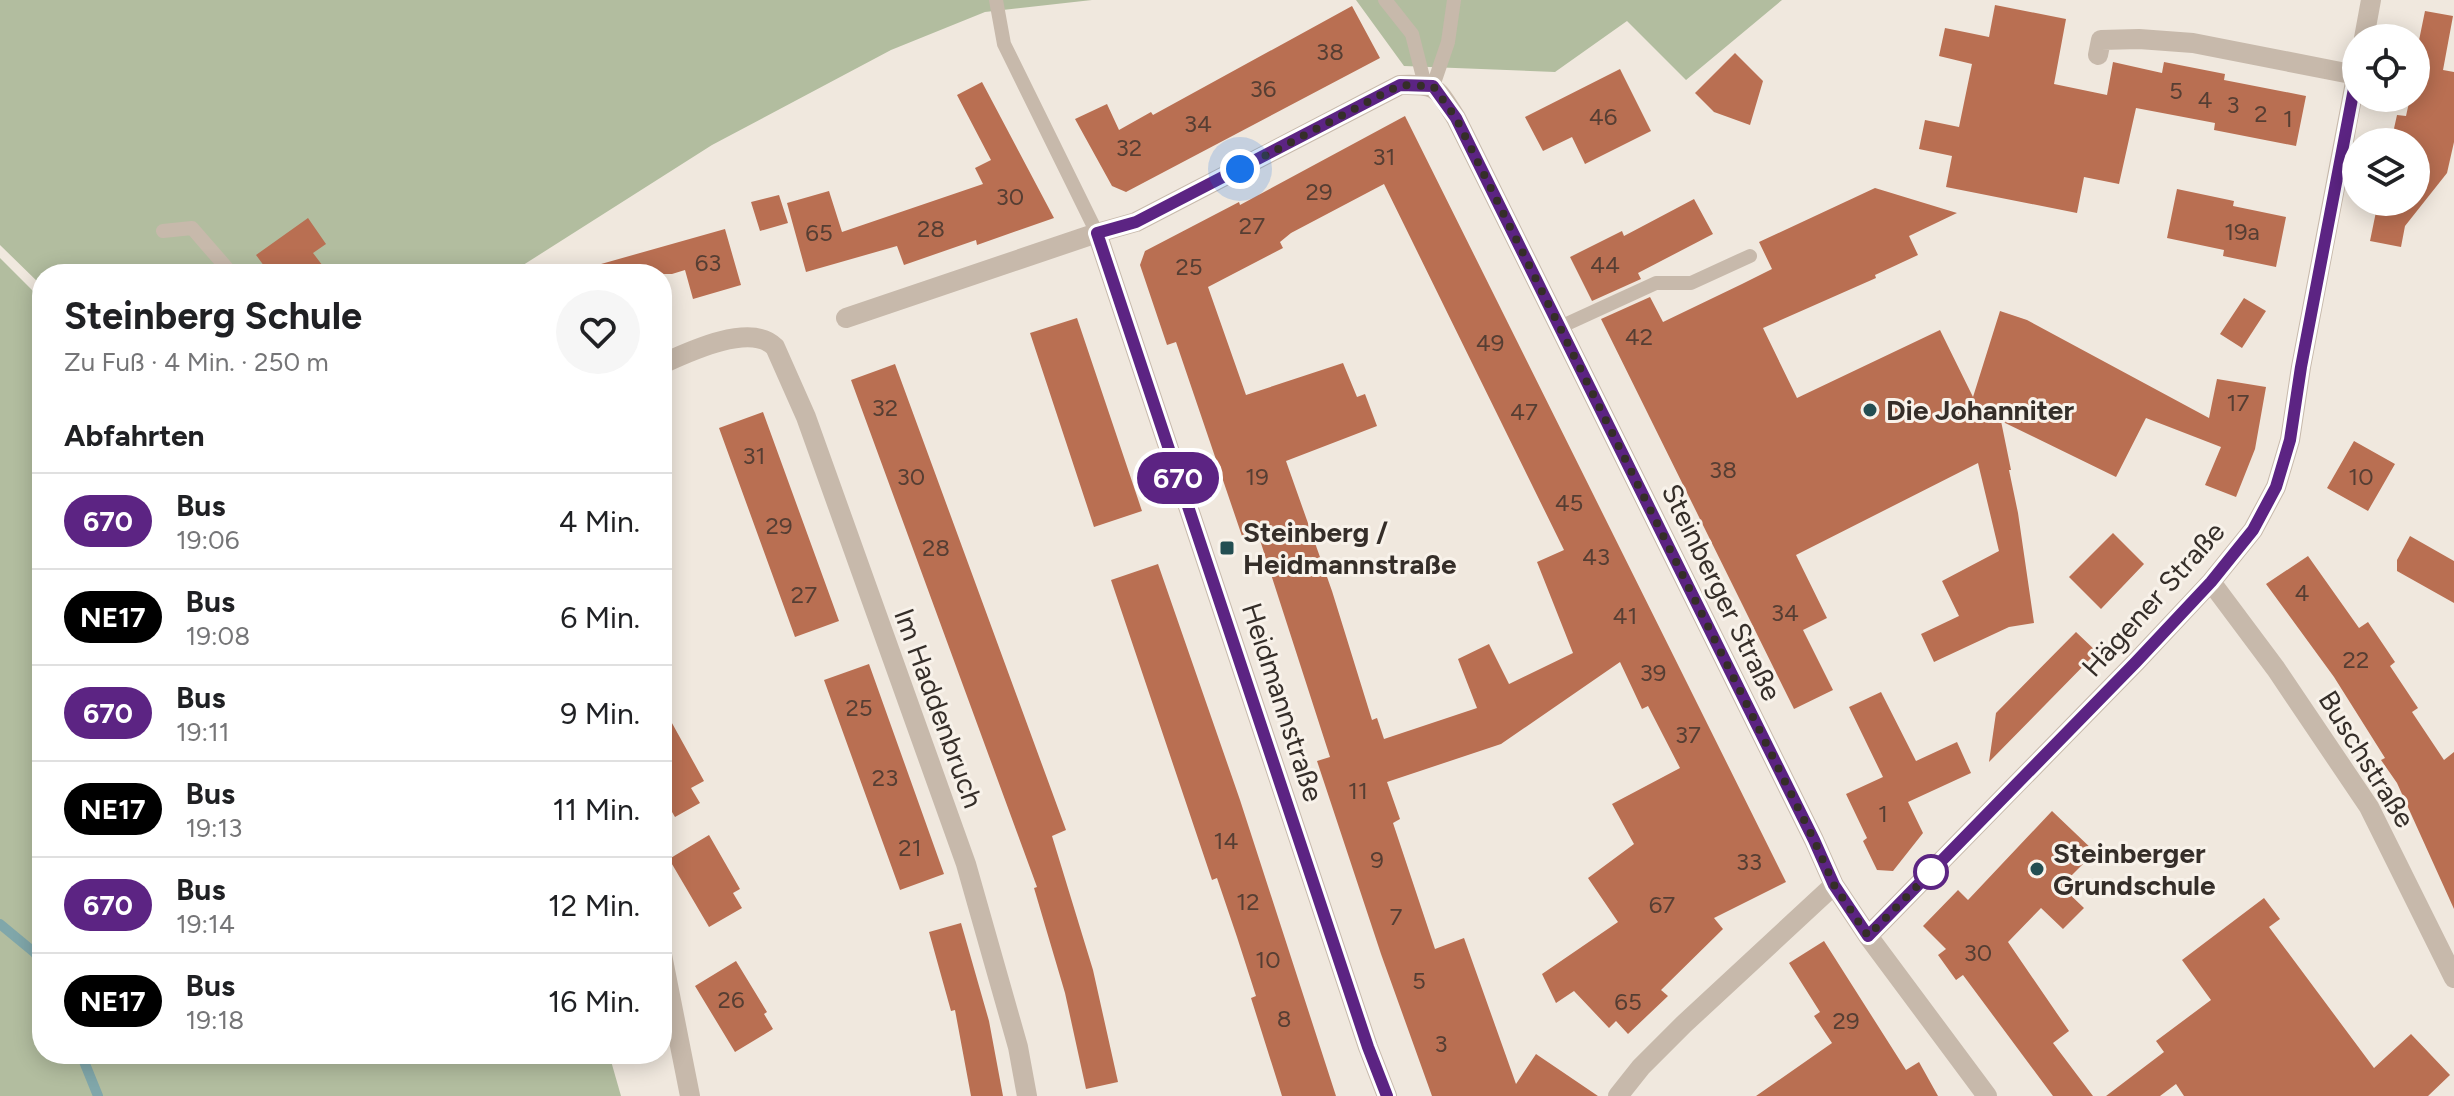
<!DOCTYPE html>
<html lang="de">
<head>
<meta charset="utf-8">
<style>
	body { margin:0; font-family:Figtree,sans-serif; background:#f6f6f6; color:#202124; height:100vh; display:flex; flex-direction:column; font-size:30px; white-space:nowrap }
	* { box-sizing:border-box; margin:0 }
	p { font-size:26px; color:#757577 }
	.icon { flex:none; width:44px; height:44px; fill:none; stroke:currentColor; stroke-width:2; stroke-linecap:round; stroke-linejoin:round }
	.map { position:relative; flex:1; overflow:hidden }
	.side { position:absolute; left:32px; top:264px; width:640px; height:800px; display:flex; flex-direction:column; background:#fff; border-radius:32px; box-shadow:0 4px 20px #0003 }
	.side>* { flex:none }
	.badge { padding:0 16px; border-radius:26px; font-size:28px; line-height:52px }
	.tools { position:absolute; left:2342px; top:24px; display:grid; gap:16px }
	.tools a { display:grid; place-items:center; width:88px; height:88px; border-radius:50%; background:#fff; box-shadow:0 4px 20px #0003; font-size:40px }
	.you { position:absolute; width:40px; height:40px; margin:-20px; border:6px solid #fff; border-radius:50%; background:#1a73e8; box-shadow:0 0 0 12px #1a73e833 }
	.map>.badge { position:absolute; translate:-50% -50%; box-shadow:0 0 0 4px #fff }
	h2 { padding:0 32px; font-size:30px; line-height:72px }
	.round { display:grid; place-items:center; flex:none; width:84px; height:84px; border-radius:42px; background:#f6f6f6 }
	.overview { display:flex; align-items:center; justify-content:space-between; height:136px; padding:0 32px }
	h1 { font-size:38px; font-weight:700; line-height:60px }
	ul { padding:0; list-style:none }
	li { display:flex; align-items:center; gap:24px; height:96px; padding:0 32px; border-top:2px solid #e0e0e0 }
	li div { flex:1 }
	li b { display:block; font-size:30px }
	li em { font-style:normal }
	li .badge { min-width:88px; font-weight:700; text-align:center }
	.map>svg:first-child { display:block }
	.green { fill:#b2bd9f }
	.lines { fill:none; stroke-linecap:round; stroke-linejoin:round }
	.stream { stroke:#80a7aa; stroke-width:10 }
	.building { fill:#b96f52; fill-rule:evenodd }
	.service { stroke:#c7b9ab; stroke-width:14 }
	.minor { stroke:#c7b9ab; stroke-width:20 }
	.line-casing { stroke:#fff; stroke-width:18 }
	.line { stroke:#5c2483; stroke-width:12 }
	.walk { stroke:#352e29; stroke-width:8; stroke-dasharray:0 14.4 }
	.poi-dot { fill:#234e52; stroke:#f8f2ea; stroke-width:3 }
	.stop-dot { fill:#fff; stroke:#5c2483; stroke-width:4 }
	.labels { text-anchor:middle; dominant-baseline:central; stroke-width:6; stroke-linejoin:round; paint-order:stroke }
	.number-label { font-size:24px; fill:#563e33 }
	.poi-label { font-size:28px; font-weight:bold; fill:#352e29; stroke:#f8f2ea; text-anchor:start }
	.street-label { font-size:28px; fill:#352e29; stroke:#f8f2ea }
</style>
</head>
<body>
<div class="map">
<svg width="2454" height="1096" viewBox="0 0 2454 1096">
	<rect width="100%" height="100%" fill="#f0e8de"/>
	<path class="green" d="M0 0H1092L985 12 891 50 712 145 509 274H42V286L0 245Z
		M1356 0H1782L1686 80 1627 21 1555 72 1404 66Z
		M0 258 42 300V1054H609L621 1096H0Z"/>
	<g class="lines">
		<path class="stream" d="M0 924 35 953 42 964
			M81 1054 98 1096"/>
	</g>
	<path class="building" d="M1995 5 2066 19 2054 84 2107 95 2113 62 2162 73 2164 62 2225 74 2224 80 2306 96 2296 146 2214 130 2215 123 2136 108 2119 184 2084 177 2077 213 1946 187 1952 156 1919 149 1925 120 1959 127 1972 64 1939 56 1945 28 1989 37Z
		M1352 6 1380 58 1126 192 1112 186 1075 119 1107 104 1119 130 1151 112 1153 115Z
		M2425 11 2453 16 2443 70 2454 72V142L2447 173 2405 226 2401 247 2370 241 2378 202H2416V142H2391L2397 115 2406 116 2410 98H2416V55Z
		M1735 53 1763 81 1750 125 1714 112 1695 93Z
		M1620 69 1651 131 1585 164 1572 137 1543 151 1525 117Z
		M982 82 1054 218 977 245 976 240 904 265 897 246 806 272 787 203 829 191 842 232 983 184 975 168 991 160 957 95Z
		M1405 116 1786 882 1714 918 1723 929 1661 990 1668 996 1628 1034 1616 1021 1609 1028 1574 991 1556 1003 1542 974 1618 922 1588 878 1634 844 1612 804 1680 768 1648 706 1642 709 1620 662 1501 744 1387 782 1400 819 1393 823 1435 949 1464 938 1516 1084 1536 1054 1598 1096H1432L1381 954 1317 761 1330 757 1258 534 1243 539 1176 342 1167 345 1140 265 1145 251 1239 202 1240 205ZM1384 184 1564 550 1537 562 1573 653 1509 684 1489 644 1458 659 1477 708 1384 739 1377 718 1372 720 1332 591 1286 461 1377 426 1365 394 1357 397 1343 363 1246 395 1208 287 1283 248 1280 242 1291 233Z
		M1875 188 1957 213 1909 236 1918 255 1875 275 1876 278 1763 328 1797 398 1940 330 1973 397 2000 311 2027 320 2209 418 2217 379 2266 387 2255 449 2236 497 2205 485 2221 447 2146 418 2116 477 2001 421 2011 470H2009L2018 513 2034 623 2009 627 1934 662 1921 634 1959 616 1942 581 1999 551 1978 463 1796 555 1827 618 1803 630 1833 690 1794 709 1601 319 1650 297 1663 322 1742 284 1772 269 1759 242Z
		M2177 189 2234 201 2233 206 2286 217 2276 267 2223 256 2224 250 2167 238Z
		M779 195 788 223 760 231 751 202Z
		M1694 199 1713 234 1638 273 1641 279 1592 301 1570 257 1622 231 1624 236Z
		M308 218 326 244 313 253 329 274H270L256 255Z
		M725 229 741 285 693 299 685 270 672 274H595L594 266Z
		M2244 298 2266 311 2242 348 2220 334Z
		M1077 318 1142 511 1094 527 1030 333Z
		M895 364 1066 830 1052 836 1093 970 1118 1082 1086 1089 1065 993 1034 888 1037 887 851 380Z
		M763 412 839 621 795 637 719 428Z
		M2354 441 2395 464 2368 511 2327 488Z
		M2113 533 2144 564 2101 609 2069 577Z
		M2410 536 2454 561V603L2397 571V560Z
		M2308 556 2359 628 2368 622 2395 662 2390 666 2418 708 2412 712 2444 760 2454 752V909L2397 783 2381 760 2385 758 2334 677 2266 584Z
		M1158 564 1240 800 1336 1096H1282L1251 998 1256 996 1237 937 1217 878 1212 880 1111 580Z
		M2076 632 2097 652 1989 762 1996 713Z
		M869 664 944 874 900 890 824 680Z
		M1881 692 1916 761 1957 742 1971 773 1908 802 1923 833 1893 871 1877 870 1863 841 1867 838 1846 794 1883 777 1849 707Z
		M662 705 704 781 691 788 700 803 675 817 666 802 662 805Z
		M2052 811 2095 852 2061 886 2084 908 2063 929 2041 908 2008 942 2069 1031 2053 1043 2093 1096H2053L1963 975 1956 980 1938 955 1946 949 1923 926 1958 890 1968 900Z
		M709 835 740 889 733 893 742 908 709 927 669 859Z
		M2264 898 2280 919 2269 927 2374 1068 2411 1034 2450 1075 2428 1096H2184L2176 1084 2160 1096H2106L2164 1052 2156 1041 2211 1000 2182 960Z
		M961 923 989 1021 1003 1096H971L955 1010 951 1011 929 932Z
		M1824 941 1906 1070 1919 1062 1938 1096H1756L1832 1043 1814 1016 1820 1012 1789 963Z
		M736 961 767 1012 764 1014 773 1029 735 1052 695 986Z"/>
	<g class="lines">
		<path class="service" d="M996 0 1004 44 1097 233
			M1385 0 1412 34 1425 85
			M1433 86 1448 42 1454 0
			M163 231 192 228 232 274
			M1560 327 1656 283H1691L1750 256"/>
		<path class="minor" d="M2364 38 2371 0
			M2098 55 2101 40 2139 39 2193 43 2356 75
			M846 318 1097 233
			M662 364C688 352 751 322 775 347L806 417 966 864 1018 1047 1027 1096
			M2211 582 2276 669 2369 807 2454 978
			M1868 936 2136 662 2211 582 2253 530 2276 487 2290 440 2301 367 2356 77
			M662 955 690 1096
			M1387 1096 1368 1047 1097 233 1136 222 1400 85C1438 84 1436 87 1456 118L1814 840 1834 885 1868 936 1987 1096
			M1618 1096 1641 1067 1684 1024 1834 885"/>
	</g>
	<g class="lines">
		<g class="line-casing">
			<path id="line" d="M1387 1096 1368 1047 1097 233 1136 222 1400 85 1433 86 1456 118 1814 840 1834 885 1868 936 2136 662 2211 582 2253 530 2276 487 2290 440 2301 367 2356 78"/>
		</g>
		<use href="#line" class="line"/>
		<path class="walk" d="M1240 169 1400 85 1433 86 1456 118 1814 840 1834 885 1868 936 1934 869 1931 872"/>
	</g>
	<g class="poi-dot">
		<circle cx="1870" cy="410" r="8"/>
		<rect x="1219" y="540" width="16" height="16" rx="4"/>
		<circle cx="2037" cy="869" r="8"/>
	</g>
	<circle class="stop-dot" cx="1931" cy="872" r="16"/>
	<g class="labels">
		<g class="number-label">
			<text x="1330" y="51">38</text>
			<text x="1263" y="88">36</text>
			<text x="2176" y="90">5</text>
			<text x="2205" y="99">4</text>
			<text x="2233" y="104">3</text>
			<text x="2261" y="113">2</text>
			<text x="1603" y="116">46</text>
			<text x="2288" y="118">1</text>
			<text x="1198" y="123">34</text>
			<text x="1129" y="147">32</text>
			<text x="1384" y="156">31</text>
			<text x="1319" y="191">29</text>
			<text x="1010" y="196">30</text>
			<text x="1252" y="225">27</text>
			<text x="931" y="228">28</text>
			<text x="2242" y="231">19a</text>
			<text x="819" y="232">65</text>
			<text x="708" y="262">63</text>
			<text x="1605" y="264">44</text>
			<text x="1189" y="266">25</text>
			<text x="1639" y="336">42</text>
			<text x="1490" y="342">49</text>
			<text x="2238" y="402">17</text>
			<text x="885" y="407">32</text>
			<text x="1524" y="411">47</text>
			<text x="754" y="455">31</text>
			<text x="1723" y="469">38</text>
			<text x="911" y="476">30</text>
			<text x="1257" y="476">19</text>
			<text x="2361" y="476">10</text>
			<text x="1569" y="502">45</text>
			<text x="779" y="525">29</text>
			<text x="936" y="547">28</text>
			<text x="1596" y="556">43</text>
			<text x="2302" y="592">4</text>
			<text x="804" y="594">27</text>
			<text x="1785" y="612">34</text>
			<text x="1625" y="615">41</text>
			<text x="2356" y="659">22</text>
			<text x="1653" y="672">39</text>
			<text x="859" y="707">25</text>
			<text x="1688" y="734">37</text>
			<text x="885" y="777">23</text>
			<text x="1358" y="790">11</text>
			<text x="1883" y="813">1</text>
			<text x="1226" y="840">14</text>
			<text x="910" y="847">21</text>
			<text x="1377" y="859">9</text>
			<text x="1749" y="861">33</text>
			<text x="1248" y="901">12</text>
			<text x="1662" y="904">67</text>
			<text x="1396" y="916">7</text>
			<text x="1978" y="952">30</text>
			<text x="1268" y="959">10</text>
			<text x="1419" y="980">5</text>
			<text x="731" y="999">26</text>
			<text x="1628" y="1001">65</text>
			<text x="1284" y="1018">8</text>
			<text x="1846" y="1020">29</text>
			<text x="1441" y="1043">3</text>
		</g>
		<g class="poi-label">
			<text x="1886" y="410">Die Johanniter</text>
			<text x="1243" y="532">Steinberg /<tspan x="1243" dy="32">Heidmannstraße</tspan></text>
			<text x="2053" y="853">Steinberger<tspan x="2053" dy="32">Grundschule</tspan></text>
		</g>
		<g class="street-label">
			<text transform="translate(1722 592) rotate(64)">Steinberger Straße</text>
			<text transform="translate(2153 599) rotate(-48)">Hägener Straße</text>
			<text transform="translate(1283 702) rotate(72)">Heidmannstraße</text>
			<text transform="translate(939 708) rotate(70)">Im Haddenbruch</text>
			<text transform="translate(2367 759) rotate(58)">Buschstraße</text>
		</g>
	</g>
</svg>
<div class="tools">
<a><svg class="icon" aria-label="locate" viewBox="0 0 24 24"><circle cx="12" cy="12" r="6"/><path d="M12 2v4M12 18v4M2 12h4M18 12h4"/></svg></a>
<a><svg class="icon" aria-label="layers" viewBox="0 0 24 24"><path d="M12 4l9 5-9 5-9-5zM3 14l9 5 9-5"/></svg></a>
</div>
<div class="you" style="left:1240px;top:169px"></div>
<b class="badge" style="left:1178px;top:478px;background:#5c2483;color:#fff">670</b>
<section class="side">
<div class="overview"><div><h1>Steinberg Schule</h1><p>Zu Fuß · 4 Min. · 250 m</p></div><a class="round"><svg class="icon" aria-label="heart" viewBox="0 0 24 24"><path d="M12 20l-8-8c-3-5 5-10 8-4 3-6 11-1 8 4z"/></svg></a></div>
<h2>Abfahrten</h2>
<ul>
<li><span class="badge" style="background:#5c2483;color:#fff">670</span><div><b>Bus</b><p>19:06</p></div><em>4 Min.</em></li>
<li><span class="badge" style="background:#000;color:#fff">NE17</span><div><b>Bus</b><p>19:08</p></div><em>6 Min.</em></li>
<li><span class="badge" style="background:#5c2483;color:#fff">670</span><div><b>Bus</b><p>19:11</p></div><em>9 Min.</em></li>
<li><span class="badge" style="background:#000;color:#fff">NE17</span><div><b>Bus</b><p>19:13</p></div><em>11 Min.</em></li>
<li><span class="badge" style="background:#5c2483;color:#fff">670</span><div><b>Bus</b><p>19:14</p></div><em>12 Min.</em></li>
<li><span class="badge" style="background:#000;color:#fff">NE17</span><div><b>Bus</b><p>19:18</p></div><em>16 Min.</em></li>
</ul>
</section>
</div>
</body>
</html>
